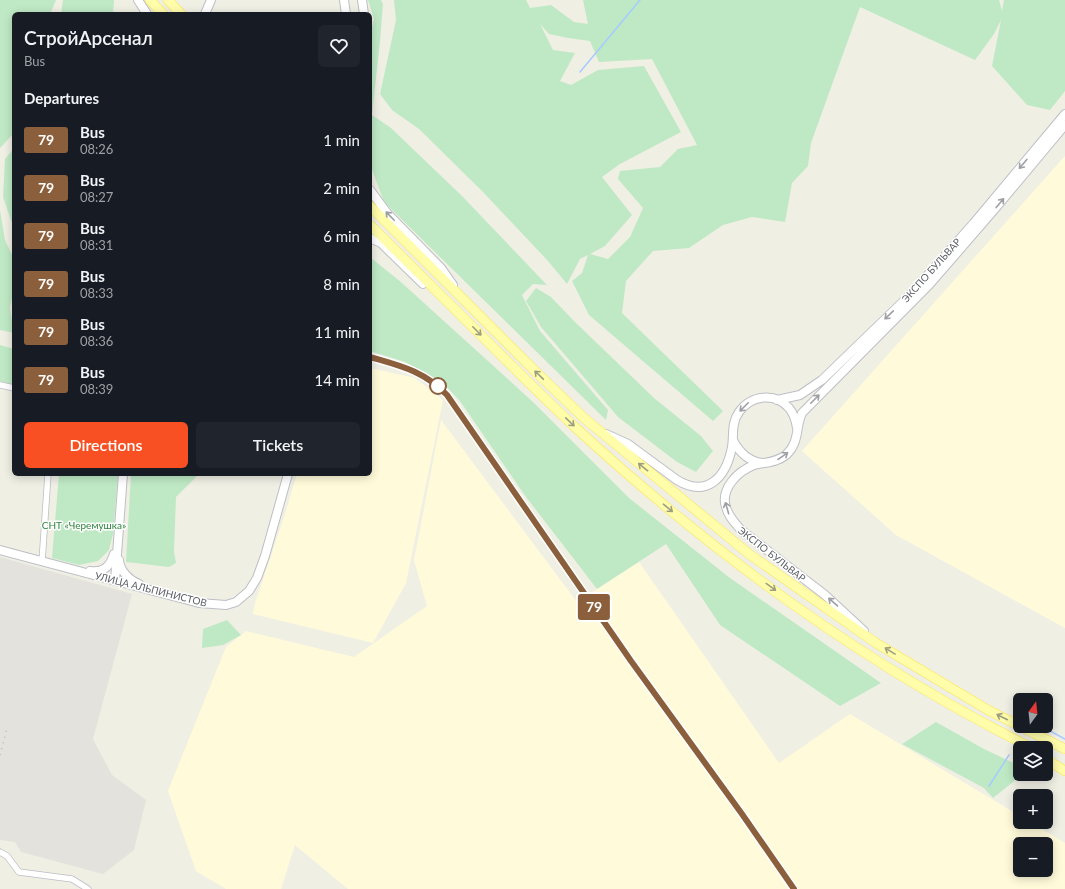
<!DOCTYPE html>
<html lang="en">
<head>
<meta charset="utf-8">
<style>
	body { margin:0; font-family:Lato,sans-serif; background:#20242c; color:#f1f3f6; height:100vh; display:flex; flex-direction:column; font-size:15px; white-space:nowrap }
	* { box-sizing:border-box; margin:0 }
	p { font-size:13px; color:#9ea1a6 }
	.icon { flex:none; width:22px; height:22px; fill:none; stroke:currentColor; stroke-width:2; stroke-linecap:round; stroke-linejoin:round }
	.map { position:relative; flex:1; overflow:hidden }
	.sheet { position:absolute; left:12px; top:12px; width:360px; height:464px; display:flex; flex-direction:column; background:#171b24; border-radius:6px; box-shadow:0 2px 10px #0003 }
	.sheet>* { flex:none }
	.badge { padding:0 8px; border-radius:3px; font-size:14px; line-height:26px }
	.needle { width:26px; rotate:15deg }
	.tools { position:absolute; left:1013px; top:693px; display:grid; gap:8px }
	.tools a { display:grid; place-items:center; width:40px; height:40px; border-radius:6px; background:#171b24; box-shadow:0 2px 10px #0003; font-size:20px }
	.map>.badge { position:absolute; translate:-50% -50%; box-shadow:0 0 0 2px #fff }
	h2 { padding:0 12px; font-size:15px; line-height:36px }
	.round { display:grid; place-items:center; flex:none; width:42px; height:42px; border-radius:6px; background:#20242c }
	.head { display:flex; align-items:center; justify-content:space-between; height:68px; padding:0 12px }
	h1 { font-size:19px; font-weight:600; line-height:30px }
	.action { display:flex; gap:8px; margin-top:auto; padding:8px 12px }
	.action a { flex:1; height:46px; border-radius:6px; background:#f85022; color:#fff; font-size:16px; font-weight:600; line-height:46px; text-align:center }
	.action a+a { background:#20242c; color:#f1f3f6 }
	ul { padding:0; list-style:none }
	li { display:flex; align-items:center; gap:12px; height:48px; padding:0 12px }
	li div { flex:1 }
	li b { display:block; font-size:15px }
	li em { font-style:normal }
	li .badge { min-width:44px; font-weight:700; text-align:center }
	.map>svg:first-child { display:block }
	.commercial { fill:#fffbda; fill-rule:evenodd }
	.industrial { fill:#e3e2dc }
	.green { fill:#bfe9c5; fill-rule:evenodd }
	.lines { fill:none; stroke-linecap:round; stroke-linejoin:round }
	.stream { stroke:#a5cbff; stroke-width:1.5 }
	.street-casing { stroke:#bcbdc4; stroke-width:7 }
	.secondary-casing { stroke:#bdbfc6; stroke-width:10 }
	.primary-casing { stroke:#fde550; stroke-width:10 }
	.street { stroke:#fff; stroke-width:5.5 }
	.secondary { stroke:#fff; stroke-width:8 }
	.primary { stroke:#fffdaa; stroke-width:9 }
	.rail { stroke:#b8b8b9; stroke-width:1.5; stroke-dasharray:1 5; stroke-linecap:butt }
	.oneway { stroke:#9d9fa3 }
	.oneway2 { stroke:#9d9e81 }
	.line-casing { stroke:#fff; stroke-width:9 }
	.line { stroke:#8b5e3c; stroke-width:6 }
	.stop-dot { fill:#fff; stroke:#8b5e3c; stroke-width:2 }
	.labels { text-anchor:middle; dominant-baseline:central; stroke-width:3; stroke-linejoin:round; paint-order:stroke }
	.street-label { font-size:10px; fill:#5c5f66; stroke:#fff }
	.park-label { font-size:10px; fill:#2d843d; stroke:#fff }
</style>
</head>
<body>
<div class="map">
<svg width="1065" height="889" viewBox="0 0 1065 889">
	<rect width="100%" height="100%" fill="#f0efe4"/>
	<path class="commercial" d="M1065 156V628L896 535 802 451Z
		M370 368 415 378 443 400 406 583 373 643 253 614 255 603 285 514 297 474H370Z
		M441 420 577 602 639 562 779 763 850 714 1020 816V822H1030L1065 843V889H348L295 845 281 889H226L196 871 168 791 226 647 246 631 354 657 427 606 414 560ZM1020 844H1046V870H1020Z"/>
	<path class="industrial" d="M0 557 132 594 93 739 112 775 146 800 134 850 103 874 21 852 15 842 0 840Z"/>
	<path class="green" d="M0 0H56L51 12 43 14H14V133L0 148Z
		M63 0H114L113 13 116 14H61Z
		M368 0H381L383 4 380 41 372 115 391 128 462 196 547 285 533 284 522 295 540 331 608 410 606 420 384 202 370 164V36L374 19Z
		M394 0H526L530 8 551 5 574 22 588 24 583 0H999L1002 11 1004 0H1065V91L1050 110 1027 105 992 66 1001 20 994 34 975 60 860 7 811 143 808 166 792 183 785 222 752 217 723 225 689 248 653 251 626 281 622 313 723 411 713 421 589 315 572 281 582 273 588 255 580 259 567 284 548 261 483 192 419 129 392 110 380 94 396 20ZM540 24 549 34 568 38 590 41 599 62 652 59 697 145 678 149 660 167 620 171 618 179 643 208 630 237 608 259 590 254 605 246 632 215 602 177 620 164 681 132 644 66 598 70 571 85 560 81 575 53 553 50Z
		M14 148V240L13 226 3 197 5 159Z
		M0 210 5 240 14 259V289L10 308 14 333 0 330Z
		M370 257 402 283 533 402 629 498 730 578 881 683 840 706 720 625 666 544 597 589 526 497 460 401 443 383 405 362 370 351Z
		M536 288 551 297 574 321 654 398 701 436 713 451 696 472 677 462 618 417 541 327 526 301Z
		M0 345 14 349V385L0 381Z
		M59 474H118L113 534 109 550 98 561 79 565 52 558Z
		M131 474H205H199L176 497 174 552 176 563 169 567 126 562Z
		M227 620 241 635 223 645 202 648 203 629Z
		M936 722 984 749 1020 766V774H1023L993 798 984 788 902 744Z"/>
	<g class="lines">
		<path class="stream" d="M580 72 640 0
			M1041 726 1065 739
			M989 786 1009 755"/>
		<g class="street-casing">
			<path id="street" d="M370 357C400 367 424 371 447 395L631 661
				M0 385 14 388
				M42 562 48 474
				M0 852 7 856 19 872 72 879 88 889"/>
		</g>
		<g class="secondary-casing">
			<path id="secondary" d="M138 0 147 14
				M344 0 346 14
				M362 0 364 14
				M205 14 211 0
				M370 190 387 213 441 268 453 285
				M370 238 381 243 423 284
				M777 400 800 395 822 380 910 295 973 224 1065 114
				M606 434 628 444 677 480C707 498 726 478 732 447 734 435 731 423 739 412 751 395 775 392 789 408 794 414 796 421 797 428
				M733 440C739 452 748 461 762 463
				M0 550 199 603 226 605 236 602 249 591 257 578 265 556 288 474
				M119 560C120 571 129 580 139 584
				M90 571C103 573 110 567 114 554
				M115 581 123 474
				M864 631 825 595 741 530C735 523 728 516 726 507 720 489 738 471 754 465 765 462 776 463 786 455 800 442 795 428 802 413L929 285 994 210 1065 125"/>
		</g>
		<g class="primary-casing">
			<path id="primary" d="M150 0 163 14
				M168 0 181 14
				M370 206 535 371 584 418 749 554 876 643 988 710 1065 749
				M370 225C412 267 455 309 497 351 523 377 549 403 576 428 713 554 865 665 1032 748
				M1046 759 1065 771"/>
		</g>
		<use href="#street" class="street"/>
		<use href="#secondary" class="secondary"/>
		<use href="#primary" class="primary"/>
		<path class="rail" d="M0 755 7 728"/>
	</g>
	<defs><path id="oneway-shaft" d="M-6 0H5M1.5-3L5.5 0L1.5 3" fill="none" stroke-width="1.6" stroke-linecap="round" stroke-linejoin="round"/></defs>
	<g class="oneway">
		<use href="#oneway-shaft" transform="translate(1023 164) rotate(130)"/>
		<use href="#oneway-shaft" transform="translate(1000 203) rotate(-50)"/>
		<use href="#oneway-shaft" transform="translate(390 216) rotate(-134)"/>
		<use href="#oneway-shaft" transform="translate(889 315) rotate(136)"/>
		<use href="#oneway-shaft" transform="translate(815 399) rotate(-45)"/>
		<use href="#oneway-shaft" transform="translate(744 407) rotate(135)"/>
		<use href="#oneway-shaft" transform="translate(783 456) rotate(-35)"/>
		<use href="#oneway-shaft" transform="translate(727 508) rotate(-106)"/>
		<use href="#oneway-shaft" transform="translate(833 602) rotate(-139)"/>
	</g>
	<g class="oneway2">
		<use href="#oneway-shaft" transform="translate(477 331) rotate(45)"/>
		<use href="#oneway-shaft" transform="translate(539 375) rotate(-136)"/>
		<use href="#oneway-shaft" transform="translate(570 422) rotate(44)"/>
		<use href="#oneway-shaft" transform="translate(643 467) rotate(-141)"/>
		<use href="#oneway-shaft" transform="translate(668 508) rotate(40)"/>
		<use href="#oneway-shaft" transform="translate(771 587) rotate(36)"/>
		<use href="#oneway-shaft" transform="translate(890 651) rotate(-148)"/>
		<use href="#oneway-shaft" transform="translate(1002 717) rotate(-153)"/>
	</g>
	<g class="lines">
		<g class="line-casing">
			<path id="line" d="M370 357C401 366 424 371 447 395L631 661 742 814 794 889"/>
		</g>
		<use href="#line" class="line"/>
	</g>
	<circle class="stop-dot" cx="438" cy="386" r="8"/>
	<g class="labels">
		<g class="street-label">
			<text transform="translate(931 270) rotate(-48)">ЭКСПО БУЛЬВАР</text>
			<text transform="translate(772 554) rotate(38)">ЭКСПО БУЛЬВАР</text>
			<text transform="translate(151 589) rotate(14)">УЛИЦА АЛЬПИНИСТОВ</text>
		</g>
		<g class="park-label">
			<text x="84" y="525">СНТ «Черемушка»</text>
		</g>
	</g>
</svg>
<div class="tools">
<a><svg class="needle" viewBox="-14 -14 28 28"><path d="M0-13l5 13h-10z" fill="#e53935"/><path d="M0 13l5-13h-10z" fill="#9ea1a6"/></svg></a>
<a><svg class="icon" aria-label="layers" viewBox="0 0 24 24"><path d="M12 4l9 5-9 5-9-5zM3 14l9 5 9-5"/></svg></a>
<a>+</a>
<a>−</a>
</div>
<b class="badge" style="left:594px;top:607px;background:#8b5e3c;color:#fff">79</b>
<section class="sheet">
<div class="head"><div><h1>СтройАрсенал</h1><p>Bus</p></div><a class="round"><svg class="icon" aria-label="heart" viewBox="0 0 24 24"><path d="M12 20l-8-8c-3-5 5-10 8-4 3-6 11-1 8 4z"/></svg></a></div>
<h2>Departures</h2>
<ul>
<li><span class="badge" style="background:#8b5e3c;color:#fff">79</span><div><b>Bus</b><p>08:26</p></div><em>1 min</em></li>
<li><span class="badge" style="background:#8b5e3c;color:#fff">79</span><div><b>Bus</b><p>08:27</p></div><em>2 min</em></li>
<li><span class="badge" style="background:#8b5e3c;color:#fff">79</span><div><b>Bus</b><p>08:31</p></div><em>6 min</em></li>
<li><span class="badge" style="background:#8b5e3c;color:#fff">79</span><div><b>Bus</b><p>08:33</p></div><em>8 min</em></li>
<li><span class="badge" style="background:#8b5e3c;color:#fff">79</span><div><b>Bus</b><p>08:36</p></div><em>11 min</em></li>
<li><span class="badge" style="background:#8b5e3c;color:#fff">79</span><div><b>Bus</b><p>08:39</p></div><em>14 min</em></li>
</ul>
<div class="action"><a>Directions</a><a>Tickets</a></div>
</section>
</div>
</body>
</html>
